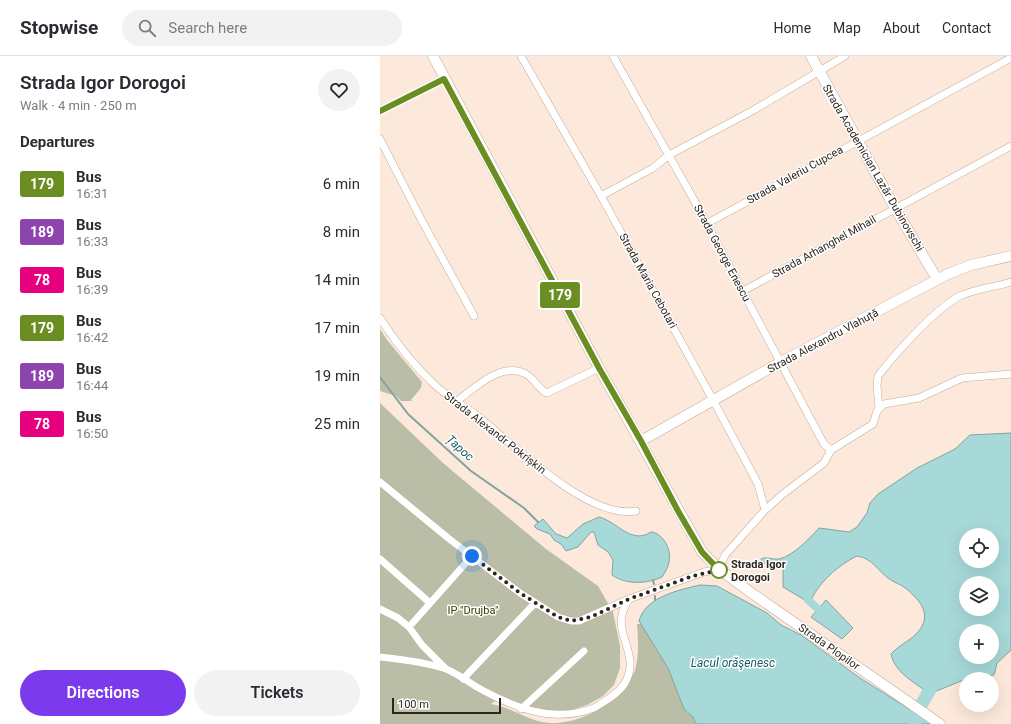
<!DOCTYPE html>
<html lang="en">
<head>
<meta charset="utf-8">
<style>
	body { margin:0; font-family:Roboto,sans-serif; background:#f2f2f3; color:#2b2b33; height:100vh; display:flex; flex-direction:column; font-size:15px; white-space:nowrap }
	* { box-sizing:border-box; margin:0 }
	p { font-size:13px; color:#7c7c81 }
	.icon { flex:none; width:22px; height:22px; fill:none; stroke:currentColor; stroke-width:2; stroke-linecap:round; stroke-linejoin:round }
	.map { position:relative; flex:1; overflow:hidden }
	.drawer { display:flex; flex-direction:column; background:#fff; width:380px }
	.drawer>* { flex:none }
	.badge { padding:0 8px; border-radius:3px; font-size:14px; line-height:26px }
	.buttons { position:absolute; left:579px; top:472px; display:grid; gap:8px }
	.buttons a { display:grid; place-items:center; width:40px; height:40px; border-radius:50%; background:#fff; box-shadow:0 4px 16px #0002; font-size:20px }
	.scale { position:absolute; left:12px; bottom:10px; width:109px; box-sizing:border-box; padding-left:4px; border:2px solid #2e251e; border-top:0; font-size:11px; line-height:14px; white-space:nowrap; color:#2e251e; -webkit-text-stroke:3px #fff; paint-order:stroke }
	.you { position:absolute; width:20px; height:20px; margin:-10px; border:3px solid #fff; border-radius:50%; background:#1a73e8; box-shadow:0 0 0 6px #1a73e833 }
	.map>.badge { position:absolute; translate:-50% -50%; box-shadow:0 0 0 2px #fff }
	h2 { padding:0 20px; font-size:15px; line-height:36px }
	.round { display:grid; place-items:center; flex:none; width:42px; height:42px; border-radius:21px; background:#f2f2f3 }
	.overview { display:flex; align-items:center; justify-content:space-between; height:68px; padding:0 20px }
	h1 { font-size:19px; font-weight:600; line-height:30px }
	.action { display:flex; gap:8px; margin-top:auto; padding:8px 20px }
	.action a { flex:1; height:46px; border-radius:24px; background:#7c3aed; color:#fff; font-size:16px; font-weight:600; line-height:46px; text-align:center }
	.action a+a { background:#f2f2f3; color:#2b2b33 }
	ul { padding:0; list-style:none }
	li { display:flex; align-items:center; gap:12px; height:48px; padding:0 20px }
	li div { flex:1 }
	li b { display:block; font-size:15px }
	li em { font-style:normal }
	li .badge { min-width:44px; font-weight:700; text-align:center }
	header { display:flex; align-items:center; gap:24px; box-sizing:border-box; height:56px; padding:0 20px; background:#fff; border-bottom:1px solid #e1e1e2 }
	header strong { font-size:19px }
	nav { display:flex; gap:22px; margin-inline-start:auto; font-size:14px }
	.search { width:280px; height:36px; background:#f2f2f3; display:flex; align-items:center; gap:10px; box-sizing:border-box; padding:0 14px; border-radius:22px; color:#7c7c81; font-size:15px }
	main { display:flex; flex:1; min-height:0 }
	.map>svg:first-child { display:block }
	.green { fill:#babea7 }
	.water { fill:#a7d9d9; stroke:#83a3a1; fill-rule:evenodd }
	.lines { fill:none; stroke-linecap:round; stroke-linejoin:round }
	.stream { stroke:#83a3a1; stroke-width:2 }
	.canal { stroke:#a7d9d9; stroke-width:8 }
	.river { stroke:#a7d9d9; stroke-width:13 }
	.street-casing { stroke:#c2ab9a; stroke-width:8 }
	.secondary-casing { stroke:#c2ab9a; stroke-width:11 }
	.street { stroke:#fff; stroke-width:7 }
	.secondary { stroke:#fff; stroke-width:10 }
	.line-casing { stroke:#fff; stroke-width:9 }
	.line { stroke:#6b8e23; stroke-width:6 }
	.walk { stroke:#2e251e; stroke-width:4; stroke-dasharray:0 7.2 }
	.stop-dot { fill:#fff; stroke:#6b8e23; stroke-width:2 }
	.labels { text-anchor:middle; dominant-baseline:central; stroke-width:3; stroke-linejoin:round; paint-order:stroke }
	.street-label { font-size:11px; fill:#2e251e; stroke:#fff }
	.stop-label { font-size:11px; font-weight:bold; fill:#2e251e; stroke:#fff; text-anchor:start }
	.park-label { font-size:11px; fill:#383e00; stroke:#fff }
	.water-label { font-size:12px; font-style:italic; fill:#185c5d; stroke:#fff }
</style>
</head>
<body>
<header>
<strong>Stopwise</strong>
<div class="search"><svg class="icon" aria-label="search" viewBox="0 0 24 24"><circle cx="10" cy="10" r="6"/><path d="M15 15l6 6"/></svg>Search here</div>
<nav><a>Home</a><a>Map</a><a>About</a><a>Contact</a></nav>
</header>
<main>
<section class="drawer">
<div class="overview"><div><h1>Strada Igor Dorogoi</h1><p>Walk · 4 min · 250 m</p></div><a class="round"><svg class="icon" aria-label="heart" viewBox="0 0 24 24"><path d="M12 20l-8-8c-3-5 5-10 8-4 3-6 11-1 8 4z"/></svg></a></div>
<h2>Departures</h2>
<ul>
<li><span class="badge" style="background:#6b8e23;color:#fff">179</span><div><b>Bus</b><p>16:31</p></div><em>6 min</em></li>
<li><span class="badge" style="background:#8e44ad;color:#fff">189</span><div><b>Bus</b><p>16:33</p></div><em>8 min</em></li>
<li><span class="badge" style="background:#e6007e;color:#fff">78</span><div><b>Bus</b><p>16:39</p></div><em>14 min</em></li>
<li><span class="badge" style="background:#6b8e23;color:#fff">179</span><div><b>Bus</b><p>16:42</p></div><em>17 min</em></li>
<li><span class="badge" style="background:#8e44ad;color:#fff">189</span><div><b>Bus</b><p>16:44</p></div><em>19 min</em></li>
<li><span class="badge" style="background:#e6007e;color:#fff">78</span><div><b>Bus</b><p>16:50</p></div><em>25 min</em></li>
</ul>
<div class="action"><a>Directions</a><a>Tickets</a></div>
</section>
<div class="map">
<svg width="631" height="668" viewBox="0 0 631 668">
	<rect width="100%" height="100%" fill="#fce9db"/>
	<path class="green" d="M0 273 7 284 42 326 41 332 31 344 32 345H21L16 340 0 335Z
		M0 347 63 407 166 493 218 530 233 556 240 590V612L234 629 223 640 207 649 182 657 148 652 144 657 117 644 111 648C132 651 149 666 169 667 198 668 226 653 244 631 249 625 255 618 256 610 259 597 258 582 257 568H261L288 612 304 653 313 661 316 668H0Z"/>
	<path class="water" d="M631 377V594L617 607 614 619 586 623 554 636 552 634 550 636 546 631 543 633C530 624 514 614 511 598 518 590 529 585 535 579 554 561 542 545 524 531 520 528 515 527 511 524 498 516 493 502 477 500 458 509 437 528 430 547L403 531V512L394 507 386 508 382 507 381 503C387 500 393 504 399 503 413 500 430 482 439 472L469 476 477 471 487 457 490 447 498 438 537 412 575 393 590 379ZM586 479H612V505H586ZM586 527H612V553H586ZM586 575H612V601H586Z
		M219 461C238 466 251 489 271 476 283 477 292 494 289 506 288 512 285 516 282 521 267 528 246 529 232 519L233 504 228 496 218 489 214 476H211L198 491 186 495 181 488 174 484 170 478 157 473 154 470 163 463 176 478 187 482 203 468Z
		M320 529 337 530 387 557 401 569 421 579 480 622 553 668H316L313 661 304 653 288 612 259 565C265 541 299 534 320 529Z
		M446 544 473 572 462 583 431 561Z"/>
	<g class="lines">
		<path class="stream" d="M0 321 28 358 91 415 144 452 158 466
			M273 524 274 528
			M275 540V544"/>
		<path class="canal" d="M428 544 437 552"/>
		<path class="river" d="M535 668 537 656 558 620"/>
		<g class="street-casing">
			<path id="street" d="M141 0 221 140 333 344 378 428 385 454
				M233 0 314 144 438 377 444 388 451 394
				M0 55 64 23
				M0 83 42 165 94 260
				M221 140 273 112 289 99 372 55 465 0
				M326 168 631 2
				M363 235 631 90
				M0 262C16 287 34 310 56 330 69 342 86 351 100 362 135 390 209 464 256 455
				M77 345C96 331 122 305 146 318 155 323 158 333 167 337L219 312
				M499 352 497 330 498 320C514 299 557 251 580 240 595 233 615 231 631 226
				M0 426 68 482 140 537 178 561 191 565H199L249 543 324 516 339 513 345 499 385 454 403 438 444 407 451 394 493 368 497 355 504 348 539 342 582 322 631 318
				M0 503 50 547
				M0 553 18 562 29 571 42 589 66 613
				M29 571 92 500
				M0 601C19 603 48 607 66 613 76 617 86 624 95 630 132 651 172 668 214 652 224 646 238 638 245 627 260 601 237 582 242 559 243 553 246 548 249 543
				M83 623 155 547
				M141 653 204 595"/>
		</g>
		<g class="secondary-casing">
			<path id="secondary" d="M53 0 219 312 322 496 339 513 373 538 560 668
				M431 0 515 152 557 223
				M261 385 401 306 568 218 591 209 631 200"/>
		</g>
		<use href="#street" class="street"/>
		<use href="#secondary" class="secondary"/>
	</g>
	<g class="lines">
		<g class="line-casing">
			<path id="line" d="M0 55 64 23 219 312 261 385 298 455 322 496 339 514"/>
		</g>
		<use href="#line" class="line"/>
		<path class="walk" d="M92 500 140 537 178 561 191 565 211 561 249 543 313 520 339 514"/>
	</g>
	<circle class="stop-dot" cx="339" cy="514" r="8"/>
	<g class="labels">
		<g class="street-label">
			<text transform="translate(493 112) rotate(60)">Strada Academician Lazăr Dubinovschi</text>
			<text transform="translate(415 119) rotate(-29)">Strada Valeriu Cupcea</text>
			<text transform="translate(444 191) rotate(-29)">Strada Arhanghel Mihail</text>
			<text transform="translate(342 197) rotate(62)">Strada George Enescu</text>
			<text transform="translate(268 225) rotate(61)">Strada Maria Cebotari</text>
			<text transform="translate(443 285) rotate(-28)">Strada Аlexandru Vlahuță</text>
			<text transform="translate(115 377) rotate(38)">Strada Alexandr Pokrîșkin</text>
			<text transform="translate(449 591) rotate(35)">Strada Plopilor</text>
		</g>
		<g class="stop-label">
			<text x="351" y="508">Strada Igor<tspan x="351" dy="13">Dorogoi</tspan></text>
		</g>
		<g class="park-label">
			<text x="93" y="554">IP "Drujba"</text>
		</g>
		<g class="water-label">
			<text transform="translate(80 392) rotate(42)">Țapoc</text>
			<text x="353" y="607">Lacul orăşenesc</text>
		</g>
	</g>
</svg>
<div class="buttons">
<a><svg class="icon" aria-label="locate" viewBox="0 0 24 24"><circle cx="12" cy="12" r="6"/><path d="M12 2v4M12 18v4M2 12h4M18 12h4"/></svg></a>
<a><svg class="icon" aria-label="layers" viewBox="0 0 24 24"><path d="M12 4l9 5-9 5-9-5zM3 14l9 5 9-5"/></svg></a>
<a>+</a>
<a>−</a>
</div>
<div class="scale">100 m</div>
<div class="you" style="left:92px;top:500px"></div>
<b class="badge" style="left:180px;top:239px;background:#6b8e23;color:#fff">179</b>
</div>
</main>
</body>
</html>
